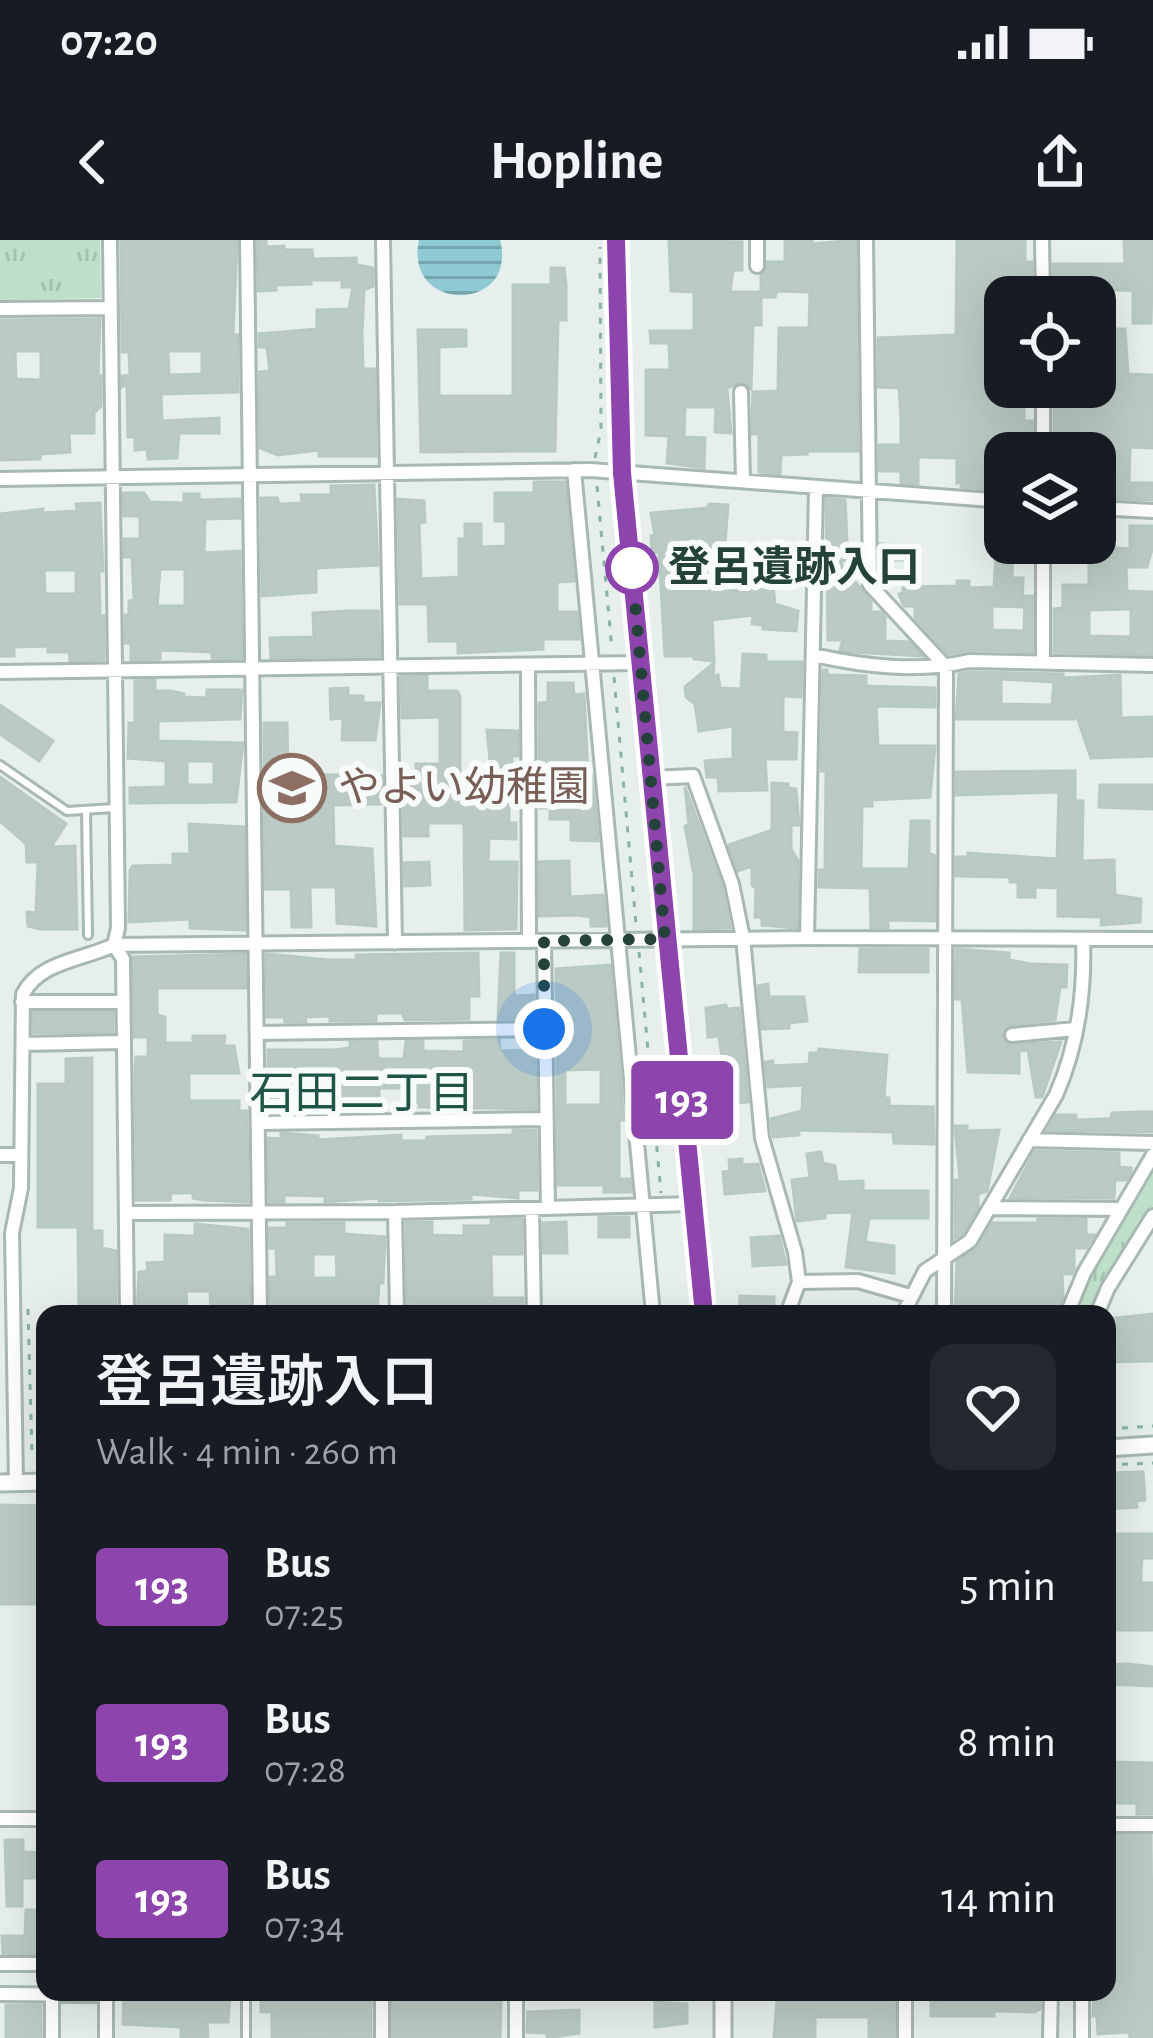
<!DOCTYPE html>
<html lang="en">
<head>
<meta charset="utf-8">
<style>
	body { margin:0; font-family:"Alegreya Sans","Noto Sans JP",sans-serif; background:#242831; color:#f1f3f6; height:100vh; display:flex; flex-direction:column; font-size:45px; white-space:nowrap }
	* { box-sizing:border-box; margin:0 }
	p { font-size:39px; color:#9ea1a6 }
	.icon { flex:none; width:66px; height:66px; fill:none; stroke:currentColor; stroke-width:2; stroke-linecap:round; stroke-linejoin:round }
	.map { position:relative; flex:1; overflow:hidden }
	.side { position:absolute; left:36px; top:1065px; width:1080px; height:696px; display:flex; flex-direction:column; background:#171b24; border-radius:24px; box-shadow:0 12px 48px #0002 }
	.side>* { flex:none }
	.badge { padding:0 24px; border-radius:9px; font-size:42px; line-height:78px }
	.buttons { position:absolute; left:984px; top:36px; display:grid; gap:24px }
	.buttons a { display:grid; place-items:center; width:132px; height:132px; border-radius:24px; background:#171b24; box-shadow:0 12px 48px #0002; font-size:60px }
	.you { position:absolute; width:60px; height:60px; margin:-30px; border:9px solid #fff; border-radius:50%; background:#1a73e8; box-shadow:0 0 0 18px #1a73e833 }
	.map>.badge { position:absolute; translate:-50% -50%; box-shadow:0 0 0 6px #fff }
	.round { display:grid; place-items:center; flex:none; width:126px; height:126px; border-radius:24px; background:#242831 }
	.headline { display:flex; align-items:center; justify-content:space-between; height:204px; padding:0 60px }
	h1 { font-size:57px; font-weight:600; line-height:90px }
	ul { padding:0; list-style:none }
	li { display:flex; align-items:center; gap:36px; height:156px; padding:0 60px }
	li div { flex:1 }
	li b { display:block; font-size:45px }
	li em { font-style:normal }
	li .badge { min-width:132px; font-weight:700; text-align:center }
	.status { display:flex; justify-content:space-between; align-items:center; height:84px; padding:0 60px; background:#171b24; direction:ltr }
	.status svg { height:33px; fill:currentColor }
	header { display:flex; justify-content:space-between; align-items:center; height:156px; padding:0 60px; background:#171b24; font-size:54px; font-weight:600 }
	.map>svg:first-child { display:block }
	.park { fill:url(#park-tufts) }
	.water { fill:url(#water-rules) }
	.building { fill:#bbcac4; stroke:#b8c9c2; stroke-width:3; fill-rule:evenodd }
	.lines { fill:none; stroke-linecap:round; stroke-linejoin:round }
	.service-casing { stroke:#a8b8b2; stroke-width:12 }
	.minor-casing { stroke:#a8b8b2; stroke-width:18 }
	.tertiary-casing { stroke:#a8b8b2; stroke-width:21 }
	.path { stroke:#86b3a5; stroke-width:3; stroke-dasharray:6 9; stroke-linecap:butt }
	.service { stroke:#fff; stroke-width:6 }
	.minor { stroke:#fff; stroke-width:12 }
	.tertiary { stroke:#fff; stroke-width:15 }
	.line-casing { stroke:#fff; stroke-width:27 }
	.line { stroke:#8e44ad; stroke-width:18 }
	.walk { stroke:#24423a; stroke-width:12; stroke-dasharray:0 21.6 }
	.stop-dot { fill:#fff; stroke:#8e44ad; stroke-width:6 }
	.labels { text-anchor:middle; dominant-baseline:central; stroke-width:12; stroke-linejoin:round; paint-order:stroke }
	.stop-label { font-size:42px; font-weight:bold; fill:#24423a; stroke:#f7fbf9; text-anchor:start }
	.education-label { font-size:42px; fill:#785e54; stroke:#f7fbf9; text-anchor:start }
	.neighbourhood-label { font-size:45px; fill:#1f5548; stroke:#f7fbf9 }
</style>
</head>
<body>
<div class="status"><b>07:20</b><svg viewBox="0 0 49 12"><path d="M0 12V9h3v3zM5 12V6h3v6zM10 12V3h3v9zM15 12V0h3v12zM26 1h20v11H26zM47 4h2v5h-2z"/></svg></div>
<header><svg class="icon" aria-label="back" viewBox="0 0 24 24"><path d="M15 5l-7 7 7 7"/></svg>Hopline<svg class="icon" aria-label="share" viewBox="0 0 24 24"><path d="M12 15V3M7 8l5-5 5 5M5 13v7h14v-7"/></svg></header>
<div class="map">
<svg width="1153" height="1798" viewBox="0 0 1153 1798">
	<defs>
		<pattern id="park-tufts" width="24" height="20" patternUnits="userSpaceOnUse" patternTransform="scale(3)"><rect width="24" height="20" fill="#bfe0c8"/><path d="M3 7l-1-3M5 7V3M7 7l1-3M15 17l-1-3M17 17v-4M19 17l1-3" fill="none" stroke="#a4c1ad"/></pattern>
		<pattern id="water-rules" width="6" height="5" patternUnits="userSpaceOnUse" patternTransform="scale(3)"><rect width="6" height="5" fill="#8ec9d4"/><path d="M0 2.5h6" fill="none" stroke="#74a5ad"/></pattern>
	</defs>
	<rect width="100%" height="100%" fill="#e6efeb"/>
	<path class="park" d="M0 0H100L101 58 0 60Z
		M1153 925V966L1107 1042 1092 1074H1072L1100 1014Z"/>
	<path class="water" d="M419 0H500C519 73 403 74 419 0Z"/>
	<path class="building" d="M121 0H237L233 95H238V152L161 154 162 181 219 178V193H179L177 218 148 219 147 209 135 210V197H128L127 143 122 147V136L130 135 129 112H122ZM168 111H202V134L169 135Z
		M257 0H266V7L284 6 285 10H312L313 19 356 18 357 29 358 25 373 28V46L364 50 362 94 363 129H375L376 216H319V210L278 215 260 208 259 132 270 131 267 107H259V94L317 89V70L349 69 353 47H342V40H311V44L275 45 276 50 258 51Z
		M669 0 742 2V30H733L730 52H761V85H753L751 149 742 142 727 148 731 193 715 192 716 167H685L684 197 705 198 704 228 667 223 669 196 646 195V130H670L669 103H651L650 91H694V52L671 51Z
		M785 0H812V4L856 0 858 211H807V214L781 215 780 234 759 232V194H752V179L753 152 778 151 779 88H809L810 52 777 51 775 57H761V35L767 22H785Z
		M957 0H1025V22H1032V44L1001 47 1005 147H1024V181H1033V201L1005 200 1002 250 961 247V242L957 243V218L918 217V244L901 243V231H879V205H901V178L899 148 878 147V98L956 95Z
		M1124 0H1153L1151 83H1133V50L1053 51V24H1125Z
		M551 28H564L566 45V80H558L555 211 421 212 418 90H466V106L439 107V156H513V45H551Z
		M100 79 98 136H101V166L94 173V193H69L70 212 40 214V219L0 220V80ZM15 111H41V140L16 139Z
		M1098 89H1125L1128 134 1153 135V208L1130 207 1129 243H1153V260L1095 258V211H1054V153H1085V147H1095Z
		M534 242H565L574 341 557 342V372H577L579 399H543V409L458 413V401H429L428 364H400L398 259 424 261 425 282 419 283 421 339 459 337V299H465V284H481V307L506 306V281H495V253H534Z
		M374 245 378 325 316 328V352L262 356 261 258H277L279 264 302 263 301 255H331V246Z
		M123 253H144L150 262 184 263V254H199V260L240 259V278L205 279 204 313 240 311 242 418 212 419V412L160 410V419L131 420V403H125V375H129V361L134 360 132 317H124V299H140V276H124ZM160 329H185V366H157Z
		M826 258 845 260 848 321H839L871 362V372H881L885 377V401L909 402 922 416 853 412 840 410 843 400H828Z
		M100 263 103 331H99L100 376H104V420L70 421 69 412H48V406L14 407V416H0V274L43 269V273L77 271 76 264ZM44 330H76V354H45Z
		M709 264 728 265 724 314 703 312 710 353 757 348 758 336H772L775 364 798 371 796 391 763 389V385L752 384 753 375 712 380 714 421 694 419V416H665L659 312 652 313 651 296H655L651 273 708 268Z
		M1130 286H1153V306L1147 327H1126L1127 351 1153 352V415L1054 412V369L1063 368V345H1089V314L1060 313V303L1130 309ZM1131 369V397L1089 396V370Z
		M997 303H1013L1012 338H1023L1022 367 992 366V390L1024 391 1025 356H1033V412L969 410 948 414 915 378V366H904L899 354 903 353V347L957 346V341H969V348L994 347Z
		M880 304 916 305V320H880Z
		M348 371H378L380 416 271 418 270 398 314 397 313 373Z
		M743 414 766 415V422H802L801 457 783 456V492L797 493 796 519H765L767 550 719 551 718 537H707L705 521 733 519V486L699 491 695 464 686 457 685 447 714 423 713 436 718 435 720 448 741 449Z
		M823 430H827V435L866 436V446L935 448V467L876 466 878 506H935L930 557 872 560V566H862L861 629H909L911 581H929V613L935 616V681L888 680V688H871L870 648 819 647V630H825L826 531H821Z
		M970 432 1063 434V438L1120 435 1121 478 1153 477V516L1091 518 1074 468V479H956L959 434ZM1001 439 1054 442 1052 465 1001 464Z
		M427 436V451H457L460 456V540L492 541 487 490 518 491V516H512V558H509V583H516V599L489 598 488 622H517L516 689 465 690 464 583H428V596H404L403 544H416V524H440V477L402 478 401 437Z
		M155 440V451H171L184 454V457L207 458V450H242L240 479 158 481V501L243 503 236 562 130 563V548L166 547V521L128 518 129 483H135V441ZM187 521H214V545H187Z
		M548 443H573L574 455 584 454 588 536H592L598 601 571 600V579H550V568H539V463L548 462Z
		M348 448V456H363V463H380L375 500H342L343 478 331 479 330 449Z
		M0 465 53 501 39 521 0 494Z
		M264 483H287L288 534 382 536V564L333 565 334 606 372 609 376 686 337 683 336 647H310L311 687H292L291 649H265Z
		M1075 531V561H1083L1082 621 1114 620 1115 655 1141 659 1140 682 1101 685 1102 677 1058 676V648L1035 647V657H1018V642H1010V637L956 636V617H968V613L1057 619 1059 552 956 555V532Z
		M0 537 66 584 51 607 75 606 77 689H40L28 686 27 672 36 673 38 622H27L26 604 0 581Z
		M772 543 788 544V548L796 549 799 585H791V609L798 621 797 688 762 685V677H755L756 648 752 645V626L738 631 729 605 772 590Z
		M1100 545H1153V569L1099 567Z
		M685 547 722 647 730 688 694 689V635L685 586 689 585Z
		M189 584 244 587 245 690 190 688V679L129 682 130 630 133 626 173 625V614H190Z
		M569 621 570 657 603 655 606 686H591V677L577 675 539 676V622Z
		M429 622 430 645 405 646 404 623Z
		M860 709H928V732H859Z
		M956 709 1009 713V720L1031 724 1067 725 1066 747H1060L1055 780 1010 785 1002 792 1003 800 1009 805 1061 802 1042 857H1036L1028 810 1019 811V833L968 832 962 759H955Z
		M478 713 479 756H469V779L405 780 402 773H376V781H330V776L305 777 306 782H285L284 777H267L266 714 329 720H356V715Z
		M501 713H514V756L534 755 535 779H498Z
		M245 714 246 748H157V775L165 777V803H193V796H225L224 806H234L239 833H189V861H239V871H247L248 962 203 960 193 958V953H171L170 960H136L135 828 136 817H148V797H134L133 717Z
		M610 725 624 880H619V939H630L631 952H604V945H558L556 729ZM601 829V865H565V830Z
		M768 744 769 757H804L807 781 789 783V788L762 789 758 746Z
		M726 765 727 769 739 768 748 862 730 864 732 881 719 883 713 855 727 853 719 796 708 797 706 768Z
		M33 772H113V792L33 793Z
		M499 800 500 811 524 810V800H535L536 869 419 867V862H404V848H379V871H358V864L293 872 268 869V810H333L350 808V802H377L378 819H404L406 801H423V811L464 812V801Z
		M819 809 887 815 884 858H889V866L933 867 934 904 894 903 893 892 798 890 799 895 773 897 771 879 802 871 803 845 768 847 765 822 773 821V826L809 824 810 813H819Z
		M92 818V991H102V1008L116 1011V1074H79L78 987H38V844H66V819Z
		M1140 872H1153V892L1048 890 1056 875H1076V880L1103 879H1111L1112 873Z
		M955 886H967V891L999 890 987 951 978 954V968L962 994 955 998V940H960Z
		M513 890H536L537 950H518V958L471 954V959L379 961V958L325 962V956L284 955V962H269L268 898 281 899V893L318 896V900L401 895V901H427V897L513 895Z
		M1035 911 1119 913V927L1131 928V932L1126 940H1115L1114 958H1010Z
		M821 912 823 923 835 926 837 942 863 941V951H928V978H869L865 1002 894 1006V1033L846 1027 853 972 825 973V978L797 981 792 940 810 938 807 914Z
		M742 919V925L758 924 765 951 725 954 723 932 730 931 729 920Z
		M599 977H629V997H599Z
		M522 979V1014H491L492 1058H523V1074H407L406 982H432V995L464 996V986H491V980Z
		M1038 979H1086V995H1094L1086 1008H1074V1030L1072 1034H1062L1063 1057 1057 1074H955L957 1022 978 1007 993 983H1037Z
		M566 982 567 1013H543V983Z
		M287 983H344V994L385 997 383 1043H379L377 1074H270V1037H277L276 1008H270L269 988H287ZM313 1014H336L337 1038H313Z
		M195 984 248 989 250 1074H211L210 1051H186L187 1074H137L139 1032 148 1031 147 1023 165 1022V995L195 996Z
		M779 996 786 1024 753 1026 751 998Z
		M740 1056 774 1057V1074H739Z
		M1153 1074V1121L1107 1122V1079Z
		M1143 1232 1145 1260 1136 1261 1137 1267 1107 1269V1233Z
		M0 1265 45 1266V1364H0Z
		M1107 1294H1153V1318H1142L1141 1331V1343H1153V1390H1107Z
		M1129 1424 1153 1427V1446L1107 1444V1425Z
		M1107 1522 1153 1523V1574H1137V1563H1107Z
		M1107 1595H1151L1153 1798H1130L1129 1792 1098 1794 1097 1776H1093L1094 1752H1107Z
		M5 1600H23V1612L44 1613V1638H22V1666H7Z
		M26 1670H38L41 1714H3L2 1696H25Z
		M124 1752H171L170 1758H195V1752H230L228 1782H207L208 1798H181V1787L123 1784Z
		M302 1752 358 1756V1752H371V1797L272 1798V1772H261V1753H279V1758H302Z
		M392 1752H494V1759H501L500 1798H392Z
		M800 1752 895 1759V1798H869V1777H815V1798H774L777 1761H800Z
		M944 1752H1040V1769L1034 1772 994 1771V1776H931V1762H944Z
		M655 1762 687 1764V1783L655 1787Z
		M6 1765H41V1798H6Z
		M579 1770V1793L547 1798V1793L527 1792 528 1772Z"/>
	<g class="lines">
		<g class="service-casing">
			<path id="service" d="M0 525 67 571 114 568
				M86 571 88 695
				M246 1798V1752"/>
		</g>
		<g class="minor-casing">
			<path id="minor" d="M247 0 260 1074
				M383 0 395 703
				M757 0V26
				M866 0 870 345 946 427 944 1074
				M1042 0 1043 57
				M0 69 111 68
				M1043 147V213
				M741 152 743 241
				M574 230 653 1074
				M0 239 590 230 1005 261
				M1095 268 1153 271
				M1043 303V423
				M813 415C864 426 917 433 969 421L1153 425
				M528 425 529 701
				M0 432 641 423
				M651 538 693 536 732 644 743 698 762 898 795 1012 799 1042 787 1074
				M807 698 816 248
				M544 701 548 968
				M22 762H123
				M257 793 544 789
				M1012 795 1075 789
				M23 804 123 802
				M259 883 545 879
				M1029 900 1153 903
				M0 915H21
				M990 968 1121 969
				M532 969 534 1074
				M395 972 397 1074
				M127 973 395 972 693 964
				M799 1042 858 1041 910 1056
				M127 1074 123 719 114 705 807 698 1153 699
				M903 1074 925 1031 970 1001 1056 855C1077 807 1085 752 1083 699
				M1067 1074 1084 1033 1153 915
				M1097 1074 1108 1048 1153 976
				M16 1243 12 993 21 948 23 754C40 721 83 720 114 705L118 688 110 0
				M0 1579H45
				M1107 1585H1153
				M0 1724H45
				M516 1752V1798
				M0 1754 106 1755
				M52 1798V1752
				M106 1798V1752
				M382 1798V1752
				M905 1798V1752
				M1050 1798 1051 1752
				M1082 1798V1752"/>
		</g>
		<g class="tertiary-casing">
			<path id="tertiary" d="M616 0 622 233 704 1074
				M1107 1208 1153 1205
				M0 1243 45 1242
				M723 1798V1752"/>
		</g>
		<path class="path" d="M595 218 601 190 600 7
			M597 246 612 410
			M614 437 636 684
			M639 712 661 953
			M28 1069 32 1215H45
			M1107 1189 1153 1186
			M1107 1225 1153 1223"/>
		<use href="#service" class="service"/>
		<use href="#minor" class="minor"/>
		<use href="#tertiary" class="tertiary"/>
	</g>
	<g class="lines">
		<g class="line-casing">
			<path id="line" d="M616 0 622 233 704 1074"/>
		</g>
		<use href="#line" class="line"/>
		<path class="walk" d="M544 789V701L665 699 632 328"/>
	</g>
	<defs>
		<g id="school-ring" transform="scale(3.45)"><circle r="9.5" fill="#f7fbf9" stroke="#8d6e63" stroke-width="1.5"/><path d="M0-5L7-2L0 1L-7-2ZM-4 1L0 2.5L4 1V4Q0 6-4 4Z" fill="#8d6e63"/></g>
	</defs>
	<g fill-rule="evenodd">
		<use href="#school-ring" x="292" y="548"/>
	</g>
	<circle class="stop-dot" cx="632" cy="328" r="24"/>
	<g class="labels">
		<g class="stop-label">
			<text x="668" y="328">登呂遺跡入口</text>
		</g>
		<g class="education-label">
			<text x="338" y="548">やよい幼稚園</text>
		</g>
		<g class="neighbourhood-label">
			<text x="362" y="854">石田二丁目</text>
		</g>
	</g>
</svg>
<div class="buttons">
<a><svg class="icon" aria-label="locate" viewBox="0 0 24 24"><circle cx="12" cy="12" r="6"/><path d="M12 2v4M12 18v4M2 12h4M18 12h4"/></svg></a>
<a><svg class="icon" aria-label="layers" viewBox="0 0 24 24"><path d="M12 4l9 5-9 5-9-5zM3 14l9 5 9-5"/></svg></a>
</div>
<div class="you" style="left:544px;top:789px"></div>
<b class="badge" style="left:682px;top:860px;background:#8e44ad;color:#fff">193</b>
<section class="side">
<div class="headline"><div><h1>登呂遺跡入口</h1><p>Walk · 4 min · 260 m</p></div><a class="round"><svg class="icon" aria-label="heart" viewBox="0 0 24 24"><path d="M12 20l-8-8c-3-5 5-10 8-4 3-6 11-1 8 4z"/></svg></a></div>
<ul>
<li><span class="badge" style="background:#8e44ad;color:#fff">193</span><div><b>Bus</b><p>07:25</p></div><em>5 min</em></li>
<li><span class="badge" style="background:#8e44ad;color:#fff">193</span><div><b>Bus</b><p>07:28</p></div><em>8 min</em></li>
<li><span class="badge" style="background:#8e44ad;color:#fff">193</span><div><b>Bus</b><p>07:34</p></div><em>14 min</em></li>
</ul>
</section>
</div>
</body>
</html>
